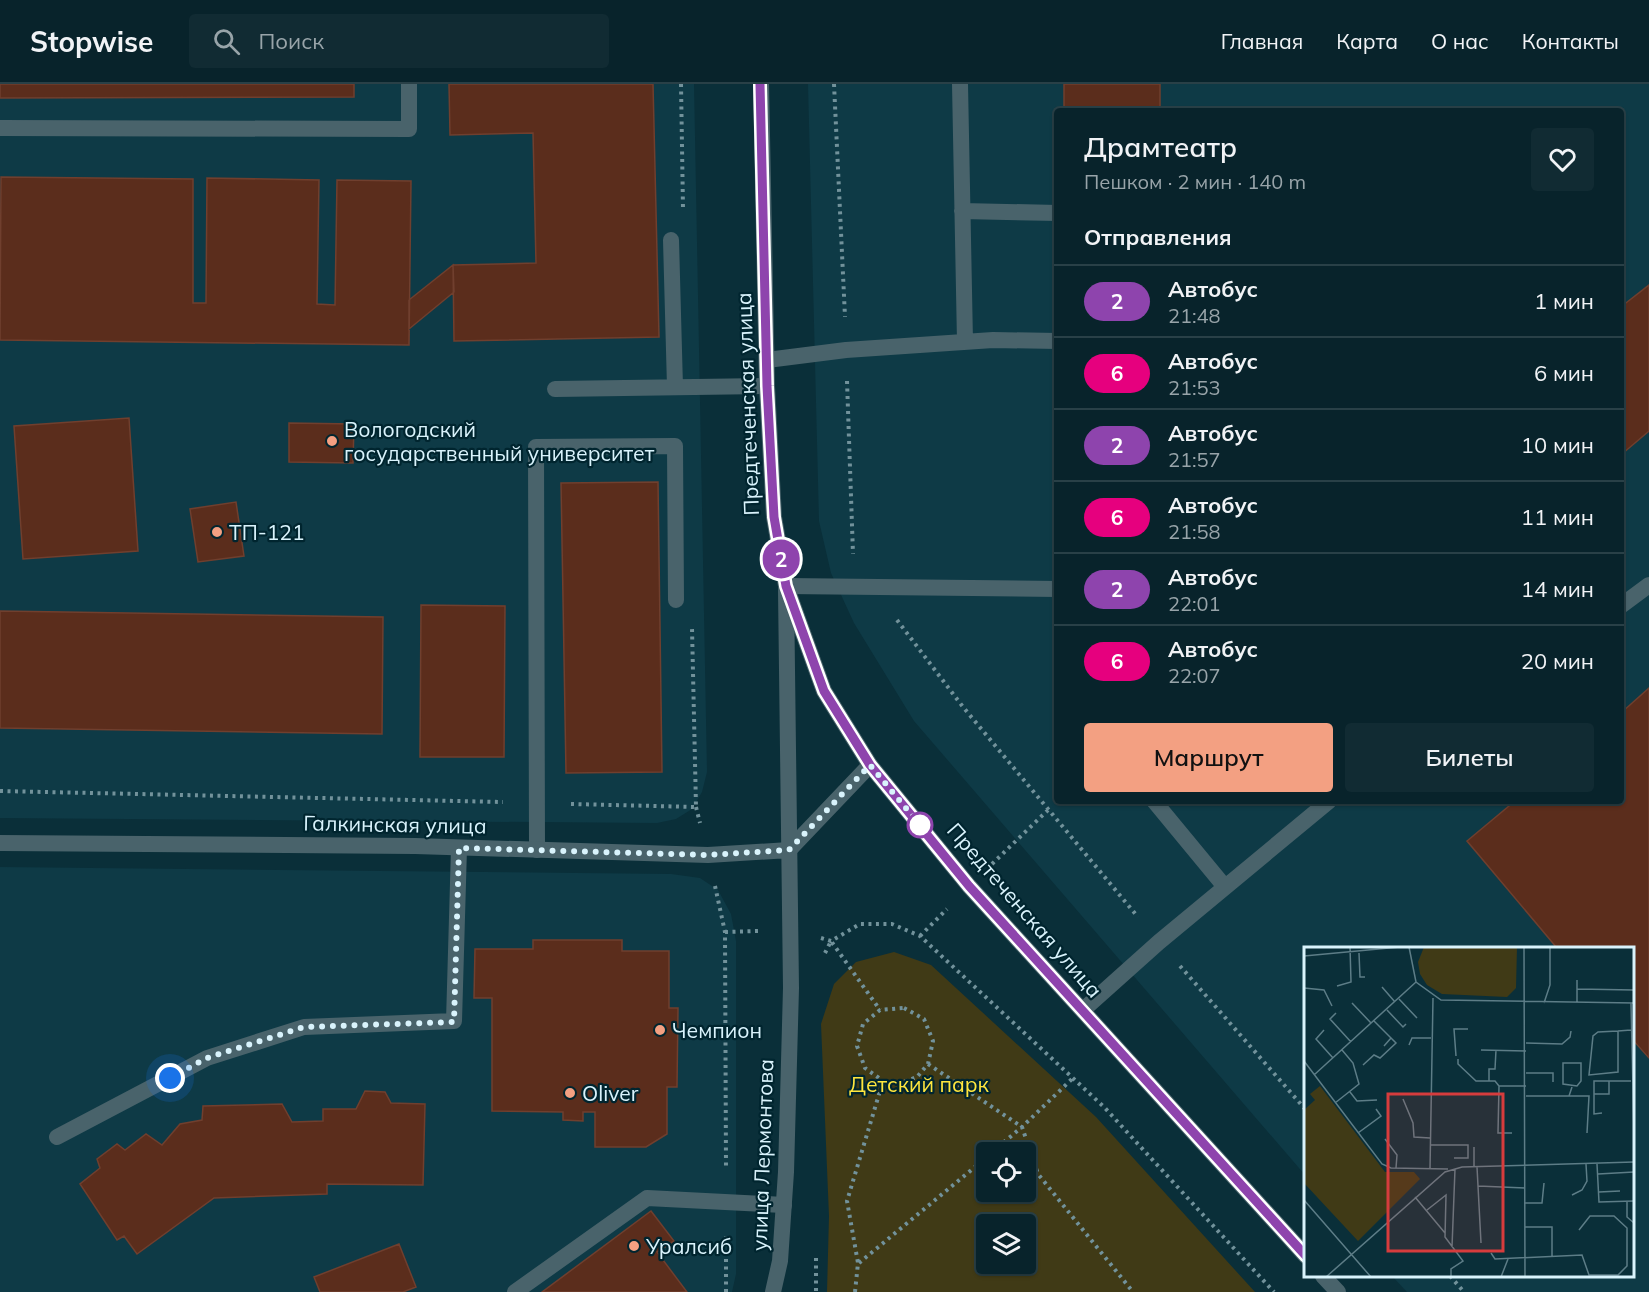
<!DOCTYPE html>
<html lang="ru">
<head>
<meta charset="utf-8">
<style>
	body { margin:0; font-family:Mulish,sans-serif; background:#112b33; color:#f1f3f6; height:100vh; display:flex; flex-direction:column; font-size:22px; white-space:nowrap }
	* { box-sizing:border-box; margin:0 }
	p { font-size:20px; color:#98a4a9 }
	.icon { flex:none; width:33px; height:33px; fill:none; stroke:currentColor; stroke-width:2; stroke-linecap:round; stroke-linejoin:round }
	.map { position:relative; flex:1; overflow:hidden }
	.sheet { position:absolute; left:1054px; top:24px; width:570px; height:696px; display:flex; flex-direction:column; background:#08232b; border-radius:6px; box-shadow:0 2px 4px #0004,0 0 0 2px #294047 }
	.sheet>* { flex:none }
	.badge { padding:0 12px; border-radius:20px; font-size:21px; line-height:39px }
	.tools { position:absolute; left:976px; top:1058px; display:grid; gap:12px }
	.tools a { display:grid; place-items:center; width:60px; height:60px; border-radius:6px; background:#08232b; box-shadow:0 2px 4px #0004,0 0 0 2px #294047; font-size:30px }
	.you { position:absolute; width:30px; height:30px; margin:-15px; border:4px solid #fff; border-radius:50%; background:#1a73e8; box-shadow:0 0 0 9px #1a73e833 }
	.map>.badge { position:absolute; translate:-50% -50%; box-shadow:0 0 0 3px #fff }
	h2 { padding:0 30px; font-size:22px; line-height:54px }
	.round { display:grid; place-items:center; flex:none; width:63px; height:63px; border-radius:6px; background:#112b33 }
	.head { display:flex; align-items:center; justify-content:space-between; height:102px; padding:0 30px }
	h1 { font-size:28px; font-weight:600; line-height:45px }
	.button { display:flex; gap:12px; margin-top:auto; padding:12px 30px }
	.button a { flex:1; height:69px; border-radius:6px; background:#f3a082; color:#111; font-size:24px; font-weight:600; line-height:69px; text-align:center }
	.button a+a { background:#112b33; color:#f1f3f6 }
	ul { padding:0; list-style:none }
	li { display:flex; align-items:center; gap:18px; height:72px; padding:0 30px; border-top:2px solid #294047 }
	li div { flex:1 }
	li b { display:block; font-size:22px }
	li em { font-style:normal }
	li .badge { min-width:66px; font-weight:700; text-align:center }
	header { display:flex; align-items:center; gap:36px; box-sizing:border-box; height:84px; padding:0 30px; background:#08232b; border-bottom:2px solid #294047 }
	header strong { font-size:28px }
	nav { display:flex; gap:33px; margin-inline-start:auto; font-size:21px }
	.search { width:420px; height:54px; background:#112b33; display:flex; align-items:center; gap:15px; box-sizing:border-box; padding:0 21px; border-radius:6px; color:#98a4a9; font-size:22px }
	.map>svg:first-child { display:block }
	.built { fill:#0e3a46; fill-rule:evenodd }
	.green { fill:#403a16; fill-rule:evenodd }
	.building { fill:#5b2d1c; stroke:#703f2e; stroke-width:1.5 }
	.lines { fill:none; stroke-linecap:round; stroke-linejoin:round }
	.path { stroke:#72929b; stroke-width:4; stroke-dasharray:3 4.5; stroke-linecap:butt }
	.service { stroke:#49636b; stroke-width:16 }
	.minor { stroke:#49636b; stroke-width:16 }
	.tertiary { stroke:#49636b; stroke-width:16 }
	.line-casing { stroke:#fff; stroke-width:14 }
	.line { stroke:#8e44ad; stroke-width:9 }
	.walk { stroke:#d9f3fc; stroke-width:6; stroke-dasharray:0 10.8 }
	.poi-dot { fill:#f3a082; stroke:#00252f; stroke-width:2 }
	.stop-dot { fill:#fff; stroke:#8e44ad; stroke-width:3 }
	.labels { text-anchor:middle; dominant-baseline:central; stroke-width:4.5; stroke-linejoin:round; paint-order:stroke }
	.street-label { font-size:21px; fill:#d9f3fc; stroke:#00252f }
	.poi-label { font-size:21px; fill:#d9f3fc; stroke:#00252f; text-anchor:start }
	.park-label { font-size:21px; fill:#fee63e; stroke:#00252f }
	.inset-road { fill:none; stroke:#5d7d87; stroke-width:1.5 }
	.view { fill:#d63c3d; fill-opacity:0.15; stroke:#d63c3d; stroke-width:3 }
	.inset-edge { fill:none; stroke:#d9f3fc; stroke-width:3 }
</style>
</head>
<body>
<header>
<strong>Stopwise</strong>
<div class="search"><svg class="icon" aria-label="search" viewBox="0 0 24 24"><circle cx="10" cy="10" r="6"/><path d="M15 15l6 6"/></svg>Поиск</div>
<nav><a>Главная</a><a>Карта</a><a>О нас</a><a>Контакты</a></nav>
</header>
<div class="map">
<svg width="1649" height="1208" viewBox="0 0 1649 1208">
	<rect width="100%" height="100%" fill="#0a2f39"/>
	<path class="built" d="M0 0H694L707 688 702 708 692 725 676 735 657 739 0 734Z
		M808 0H1649V1208H1407L1392 1192H1632V864H1306L1305 1091 914 637 854 539 831 489 819 437ZM1058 27H1622V717H1058Z
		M0 783 671 790 700 794 718 806 731 830 736 857V1190L732 1208H0Z"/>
	<path class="green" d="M894 868 931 881 1096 1033 1255 1208H827L829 1132 821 940 834 900 856 878ZM987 1068H1026V1107H987ZM987 1140H1026V1179H987Z"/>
	<path class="building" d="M0 0H354V13L0 14Z
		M449 0H653L659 253 454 257 453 181 536 179 533 49 450 51Z
		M1064 0H1160V27H1064Z
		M1 93 193 95V219H206L207 94 319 96 317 220 335 221 337 96 411 97 409 261 0 256Z
		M453 181 454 208 409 245V216Z
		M1649 201V347L1622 370V222Z
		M129 334 138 467 23 475 14 342Z
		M289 339 354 340 353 379 289 378Z
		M658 398 662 688 566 689 561 399Z
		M236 418 244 472 198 478 190 425Z
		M421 521 505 522 504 673H420Z
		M0 527 383 533 382 650 0 644Z
		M1649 604V974L1632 955V864H1557L1467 757 1515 717H1622V628Z
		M533 856H622V867H669V924H678L677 1003H667V1050L646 1063H595V1028H583V1037L563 1036V1028L492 1027V914H474L475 865H533Z
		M365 1007 385 1008 391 1019 425 1020 423 1101 327 1100V1110L214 1114 137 1170 124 1152 117 1156 80 1100 100 1084 97 1075 117 1060 125 1066 146 1050 162 1061 180 1040 202 1036 203 1022 282 1020 292 1038 323 1037V1025H356Z
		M651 1127 674 1157 657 1168 687 1208H542Z
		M399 1160 416 1203 403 1208H320L314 1193Z"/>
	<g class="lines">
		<path class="path" d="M681 0 683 125
			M834 0 845 233
			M847 297 853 470
			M897 536 963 623 1138 833
			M0 707 503 718
			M571 720 696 723 692 544
			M696 723 700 739
			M992 780 1048 726
			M715 802 725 848 726 1084
			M725 848 758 847
			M920 852 947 825
			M821 854 831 857 860 840H892L920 852 1104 1023 1274 1208
			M825 869 831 857 880 926
			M1180 882 1306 1026
			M904 924 924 935 933 957 928 980 917 993 901 999 883 997 865 984 857 962 863 940 880 926Z
			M928 980 1022 1043 1038 1090 1133 1208
			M992 1068 1022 1043 1073 994
			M816 1174V1208
			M859 1179 987 1073
			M1450 1192 1464 1208
			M726 1208V1152
			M855 1208 858 1179 847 1117 883 997"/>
		<path class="service" d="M960 0 965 258
			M0 44 409 45V0
			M962 127 1058 129
			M671 156 675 303
			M767 276 846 266 993 256 1058 257
			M555 305 767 302
			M786 502 1058 505
			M1622 521 1649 501
			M1154 717 1225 803
			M537 766 536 363 675 362 676 516
			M789 766 870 681
			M1083 926 1159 858 1329 717
			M57 1053 207 974 304 943 454 937 459 764
			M515 1208 647 1114 784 1121"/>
		<path class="minor" d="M0 759 415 762 708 771 789 766
			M773 1208 780 1177 786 1088 791 904 786 506"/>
		<path class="tertiary" d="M761 0 767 302 774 433 786 502 824 607 870 681 969 802 1306 1172
			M1323 1192 1338 1208"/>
	</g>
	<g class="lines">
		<g class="line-casing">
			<path id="line" d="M760 0 767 302 774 433 786 502 824 607 870 681 969 802 1306 1172"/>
		</g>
		<use href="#line" class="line"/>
		<path class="walk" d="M170 994 207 974 304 943 454 938 459 764 708 771 789 766 870 681 920 741"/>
	</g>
	<g class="poi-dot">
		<circle cx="332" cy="357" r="6"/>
		<circle cx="217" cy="448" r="6"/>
		<circle cx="660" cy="946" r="6"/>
		<circle cx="570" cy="1009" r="6"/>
		<circle cx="634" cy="1162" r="6"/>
	</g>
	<circle class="stop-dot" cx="920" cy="741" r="12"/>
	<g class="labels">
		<g class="street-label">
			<text transform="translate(747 320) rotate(-92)">Предтеченская улица</text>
			<text transform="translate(395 740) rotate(1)">Галкинская улица</text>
			<text transform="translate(1025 826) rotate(49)">Предтеченская улица</text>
			<text transform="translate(762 1071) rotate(-88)">улица Лермонтова</text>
		</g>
		<g class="poi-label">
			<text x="344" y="345">Вологодский<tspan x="344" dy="24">государственный университет</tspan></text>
			<text x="229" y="448">ТП-121</text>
			<text x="672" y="946">Чемпион</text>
			<text x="582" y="1009">Oliver</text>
			<text x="646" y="1162">Уралсиб</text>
		</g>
		<g class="park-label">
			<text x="919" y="1000">Детский парк</text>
		</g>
	</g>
	<g transform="translate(1304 863)">
		<rect width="330" height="330" fill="#0a2f39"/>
		<path d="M120 0H213L212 41 203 50 138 47 123 38 116 27 114 15ZM16 139 81 225H110L116 232 54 294 0 236V163L11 153 6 147Z" fill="#403a16"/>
		<path class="inset-road" d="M105 0 112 35 137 53 330 56M220 0 221 330M55 6 56 30H61M0 9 96 0M273 33V56M33 39 47 35 46 0M78 40 91 55M0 41 20 43 28 59M273 42 330 43M95 52 113 71M48 56 67 76M240 56 246 38V0M327 56 330 187M83 63 99 80 102 77M32 66 26 72 47 95M70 74 87 91 80 99M20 83 12 92 29 111M314 84V125L285 128 289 89 294 85 314 84 327 83M222 96 258 97 266 90 267 84M105 98 108 91H127M177 103 222 104M152 109 150 82H164M154 112V117L172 134H191L195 139M0 114 78 217 87 221 144 222M259 116H277V134L273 139 259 137ZM59 118 70 108 76 111 92 96 87 91M222 126H249V135M10 128 112 35M185 134V122H191L192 103M46 145 53 154 73 153M290 147H305V134M222 149H265L268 140M265 149H285L283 186M99 152 109 176 110 190 126 191M31 156 55 137 49 116 38 103M298 166 290 167V134H327M54 186 77 169 72 162M208 186H194L195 139H222M81 192 93 208 92 221M126 198H164V211H150M170 200V220M293 217 295 255 330 254M173 220 177 296M126 222 129 51M294 227 330 225M174 239 221 241M295 245 316 244M268 248 278 243 283 234 282 217M111 250 141 286M0 253 67 330M323 254V270L330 276M221 256H238L240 236M123 263 142 248 141 290 159 314 147 322V330M221 280H248V309M148 300 151 222M187 306 191 312 278 308 285 328H314L323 319V281L310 269H286L275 283M22 330 141 225 158 220 330 215M197 330 204 312"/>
		<path class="view" d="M84 147H199V304H84Z"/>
		<rect width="330" height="330" class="inset-edge"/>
	</g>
</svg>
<div class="tools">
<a><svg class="icon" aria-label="locate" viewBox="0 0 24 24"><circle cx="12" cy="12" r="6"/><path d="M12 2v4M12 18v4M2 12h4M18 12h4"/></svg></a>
<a><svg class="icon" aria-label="layers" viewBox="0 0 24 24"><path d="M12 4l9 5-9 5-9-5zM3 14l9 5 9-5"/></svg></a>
</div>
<div class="you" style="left:170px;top:994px"></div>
<b class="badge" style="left:781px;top:475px;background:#8e44ad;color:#fff">2</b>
<section class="sheet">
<div class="head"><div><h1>Драмтеатр</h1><p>Пешком · 2 мин · 140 m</p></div><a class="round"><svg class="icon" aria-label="heart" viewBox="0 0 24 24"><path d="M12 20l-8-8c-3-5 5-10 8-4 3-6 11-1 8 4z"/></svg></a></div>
<h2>Отправления</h2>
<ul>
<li><span class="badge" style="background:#8e44ad;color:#fff">2</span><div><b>Автобус</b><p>21:48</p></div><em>1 мин</em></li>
<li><span class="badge" style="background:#e6007e;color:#fff">6</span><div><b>Автобус</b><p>21:53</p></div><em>6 мин</em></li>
<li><span class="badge" style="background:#8e44ad;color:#fff">2</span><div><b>Автобус</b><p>21:57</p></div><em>10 мин</em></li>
<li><span class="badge" style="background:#e6007e;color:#fff">6</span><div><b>Автобус</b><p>21:58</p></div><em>11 мин</em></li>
<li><span class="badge" style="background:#8e44ad;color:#fff">2</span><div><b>Автобус</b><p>22:01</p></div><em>14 мин</em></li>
<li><span class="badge" style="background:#e6007e;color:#fff">6</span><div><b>Автобус</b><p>22:07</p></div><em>20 мин</em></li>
</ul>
<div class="button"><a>Маршрут</a><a>Билеты</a></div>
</section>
</div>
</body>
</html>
